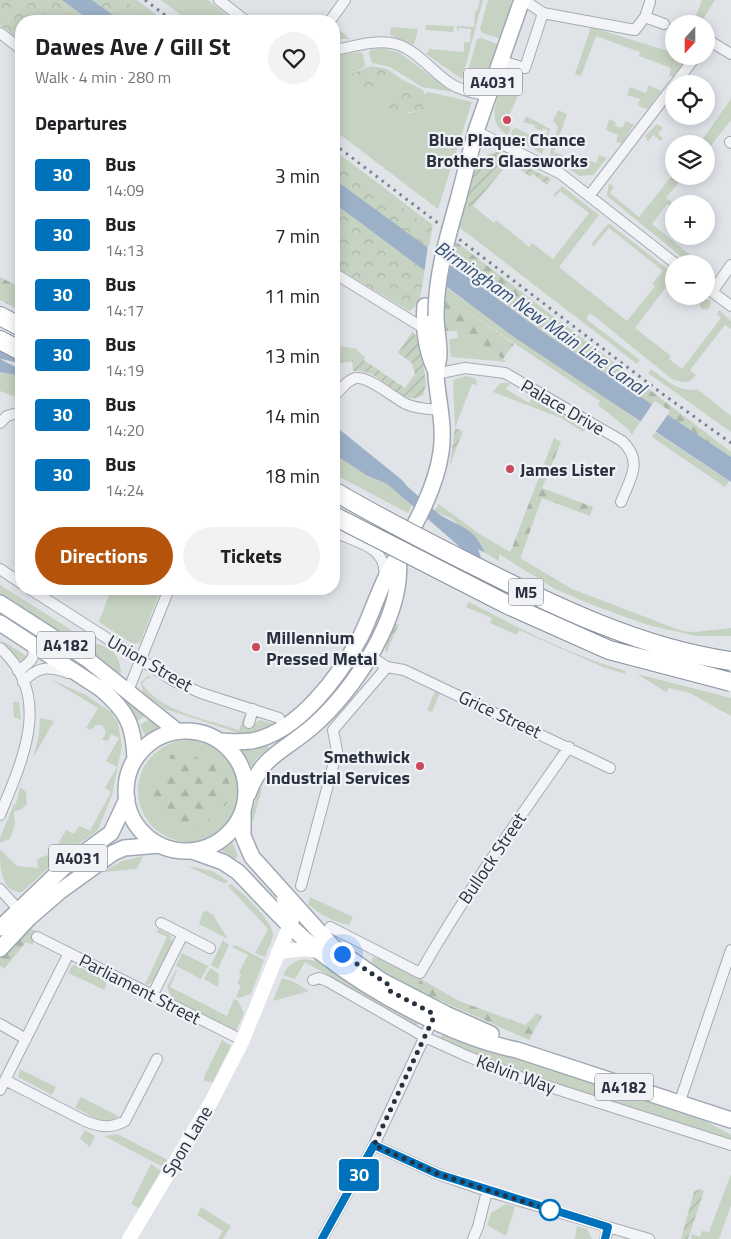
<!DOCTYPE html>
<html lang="en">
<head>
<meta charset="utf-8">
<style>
	body { margin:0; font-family:"Titillium Web",sans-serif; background:#f2f2f2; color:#202124; height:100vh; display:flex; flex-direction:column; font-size:19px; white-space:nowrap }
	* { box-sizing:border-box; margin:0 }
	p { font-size:16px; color:#757577 }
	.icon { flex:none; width:28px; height:28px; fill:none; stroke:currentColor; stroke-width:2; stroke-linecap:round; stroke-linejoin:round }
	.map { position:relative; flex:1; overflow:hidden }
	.panel { position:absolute; left:15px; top:15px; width:325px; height:580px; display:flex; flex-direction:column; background:#fff; border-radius:20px; box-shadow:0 2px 12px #0003 }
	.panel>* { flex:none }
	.badge { padding:0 10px; border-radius:4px; font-size:18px; line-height:32px }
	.needle { width:32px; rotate:201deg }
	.tools { position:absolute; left:665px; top:15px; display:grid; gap:10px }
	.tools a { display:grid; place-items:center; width:50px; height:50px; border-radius:50%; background:#fff; box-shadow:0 2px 12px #0003; font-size:25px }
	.you { position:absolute; width:25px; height:25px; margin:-12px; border:4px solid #fff; border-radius:50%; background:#1a73e8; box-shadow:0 0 0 8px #1a73e833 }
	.map>.badge { position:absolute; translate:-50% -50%; box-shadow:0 0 0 2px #fff }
	h2 { padding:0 20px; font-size:19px; line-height:45px }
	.round { display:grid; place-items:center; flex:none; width:52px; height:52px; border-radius:26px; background:#f2f2f2 }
	.summary { display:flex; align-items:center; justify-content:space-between; height:85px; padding:0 20px }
	h1 { font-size:24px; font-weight:700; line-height:38px }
	.cta { display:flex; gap:10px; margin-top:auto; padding:10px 20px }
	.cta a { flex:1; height:58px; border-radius:30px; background:#b45309; color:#fff; font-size:20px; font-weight:700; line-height:58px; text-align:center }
	.cta a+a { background:#f2f2f2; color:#202124 }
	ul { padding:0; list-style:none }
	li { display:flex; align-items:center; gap:15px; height:60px; padding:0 20px }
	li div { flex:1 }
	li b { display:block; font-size:19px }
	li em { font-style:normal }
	li .badge { min-width:55px; font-weight:700; text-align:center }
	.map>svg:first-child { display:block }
	.grass { fill:#c6d2c2 }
	.forest { fill:url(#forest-firs) }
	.park { fill:url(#park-crowns) }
	.garden { fill:url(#garden-furrows) }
	.water { fill:#9cb1c8 }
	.pier { fill:#e0e4e9 }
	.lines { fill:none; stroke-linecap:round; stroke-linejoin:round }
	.canal { stroke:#9cb1c8; stroke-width:11 }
	.street-casing { stroke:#a5abb3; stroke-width:12 }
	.primary-casing { stroke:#a0a8b4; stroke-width:18 }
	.highway-casing { stroke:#88919f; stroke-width:20 }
	.street { stroke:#f3f4f7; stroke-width:10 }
	.secondary { stroke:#fff; stroke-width:14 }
	.primary { stroke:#fff; stroke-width:15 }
	.highway { stroke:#fff; stroke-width:18 }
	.rail { stroke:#7a8392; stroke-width:3; stroke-dasharray:2.5 5; stroke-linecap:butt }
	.primary-bridge-casing { stroke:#a0a8b4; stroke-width:18; stroke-linecap:butt }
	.highway-bridge-casing { stroke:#88919f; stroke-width:20; stroke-linecap:butt }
	.primary-bridge { stroke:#fff; stroke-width:15 }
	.highway-bridge { stroke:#fff; stroke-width:18 }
	.line-casing { stroke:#fff; stroke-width:11 }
	.line { stroke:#0072bc; stroke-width:8 }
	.walk { stroke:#293140; stroke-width:5; stroke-dasharray:0 9 }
	.poi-dot { fill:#ca495a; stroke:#f0f2f6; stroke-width:2 }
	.stop-dot { fill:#fff; stroke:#0072bc; stroke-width:2.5 }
	.labels { text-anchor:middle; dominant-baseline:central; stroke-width:4.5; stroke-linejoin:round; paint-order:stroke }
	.shield { fill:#f0f2f6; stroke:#656b77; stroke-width:1 }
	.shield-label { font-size:16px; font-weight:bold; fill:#293140 }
	.poi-label { font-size:18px; font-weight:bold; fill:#293140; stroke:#f0f2f6; text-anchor:start }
	.street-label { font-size:18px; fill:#293140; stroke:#f0f2f6 }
	.water-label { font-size:19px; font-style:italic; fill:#344f73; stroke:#f0f2f6 }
</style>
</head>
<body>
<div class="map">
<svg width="731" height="1239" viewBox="0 0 731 1239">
	<defs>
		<pattern id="forest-firs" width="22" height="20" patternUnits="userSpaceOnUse" patternTransform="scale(1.25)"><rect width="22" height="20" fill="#c6d2c2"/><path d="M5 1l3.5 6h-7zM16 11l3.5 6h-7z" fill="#aab5a8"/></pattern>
		<pattern id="park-crowns" width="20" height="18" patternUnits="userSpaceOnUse" patternTransform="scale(1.25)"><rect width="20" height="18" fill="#c6d2c2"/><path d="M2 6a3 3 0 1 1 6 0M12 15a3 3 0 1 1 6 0" fill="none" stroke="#aab5a8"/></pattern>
		<pattern id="garden-furrows" width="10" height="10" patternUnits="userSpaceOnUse" patternTransform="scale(1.25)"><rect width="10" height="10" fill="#c6d2c2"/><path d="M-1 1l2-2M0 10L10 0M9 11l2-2" fill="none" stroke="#aab5a8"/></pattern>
	</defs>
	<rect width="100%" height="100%" fill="#e0e4e9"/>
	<path class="grass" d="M124 0H137L165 21H153Z
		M161 0H208L235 21H189Z
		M480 0H483L462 79 426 54 430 49 464 52V42H470L471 29 459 28 457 32V26L474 27 475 11H477Z
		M488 0H512L502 39 482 33 480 29Z
		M702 0H715L703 19 705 21 703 24H693Z
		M426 25 454 26 453 32 425 30Z
		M336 27 350 39H336L334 33Z
		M391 27 418 29 414 45 390 35Z
		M591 27 674 53V56H691L674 77 669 76 671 68 639 56 640 52 596 36 581 76 575 74Z
		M481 38 500 45 486 83 484 81 476 84 465 82 477 39Z
		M383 48 400 53 452 92 422 87 390 67 372 63 369 53 370 50Z
		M360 52 363 54 365 67 350 74 355 84 367 96 376 92 378 88 392 95 389 98 386 108 410 113 428 109 424 94 428 92 472 102 438 209 334 130V56Z
		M387 69 403 80 397 93 381 85Z
		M504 79 522 87 506 122 510 124 509 127 511 128 508 135C484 122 498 99 504 79Z
		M649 85 661 91 648 109 638 106 640 99 627 95 630 87 646 93Z
		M731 99V120L706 152V144H699Z
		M558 110 567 114 554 152 581 162 582 158 596 163 599 155 607 158 593 175 580 176 551 158 550 153 558 127 553 121Z
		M526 116 550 129 542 154 534 149 537 142 542 143 548 131 543 128 542 131 535 128V125L523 122Z
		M609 119 616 122 615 126 622 128 626 121 634 125 622 143 616 142 618 135 606 130Z
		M657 124 663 128 658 134 663 138 661 141 653 135 648 142 645 136Z
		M516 128 536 138 532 148 510 136 513 129Z
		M334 150 433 225 432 229 334 157Z
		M674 173V176H684L666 198 674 204V209L667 204 652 224 701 264H690L607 196 609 183 614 187 610 193 639 217Z
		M562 186 599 215 559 267 627 321 655 286 652 284 663 271 609 228 593 247 592 243 607 225 610 224 674 274V285L670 282 635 328 671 356 669 359 682 369 721 318 717 314 719 310 731 321V329L725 325 690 370 696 375C688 385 683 383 672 379L590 313 586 319 640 360 637 364 459 227 465 206H473L494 223 496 220 529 247 532 243 553 259 589 213 560 191 555 197 554 194Z
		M445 287 640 422 632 435 628 429 598 405 600 401 444 296Z
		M699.5 304a5.5 5.5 0 1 1 11 0a5.5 5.5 0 1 1-11 0Z
		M457 331H460L507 362 451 357 449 339 458 338Z
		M334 345 358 349 357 351 365 357 364 360 334 364Z
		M651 369C664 378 680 394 697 389L731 416V432L648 373Z
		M0 372 21 376V399L0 391Z
		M466 376 475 378 477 382V385L472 384 455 428 453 383 455 379Z
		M500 383H510L506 389 529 403 534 395 588 425 583 432 561 418 493 392Z
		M655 432 729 481 725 487 652 437Z
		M334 454 366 475 387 484 412 505 408 513 334 474Z
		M439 504 478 533 572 589 682 631 694 632 731 628V636H696L648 625 595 606 555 589 499 554V561L485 553 480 542 452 519 434 511Z
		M0 585 89 641C110 648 119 650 121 673L117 674 0 596Z
		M111 589H161L140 643 133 644 99 622Z
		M469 602C519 628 572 656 626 671L625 674 603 667 519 630 517 635 490 623 492 618 466 607Z
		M0 610 98 675 96 678 0 615Z
		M0 639 25 655 28 658 25 661 18 660Z
		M637 674 731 698V716L690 693 669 688 666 692Z
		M147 676 153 677 146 679 142 684C163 713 207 719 239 730L244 715 246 718 244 727 252 729 255 723 260 720 274 724 257 732 239 733 165 709 143 692 141 683Z
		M50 679 86 695 111 712 118 723 122 746 112 795 98 830 62 856 22 892C0 893 0 865 0 849L17 866 38 868 37 859 53 853 66 830 74 834 79 826 90 831 111 792 105 788 117 767 106 761 119 738 111 734 108 741 102 740 106 732 102 725H96L91 730 86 728 98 708Z
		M435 691 440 693 432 712 427 710Z
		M124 697 145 716 137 721Z
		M13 702H19L21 720 14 717Z
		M40 718 54 721 33 758 39 735Z
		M150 719 159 728 145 736 140 725Z
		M138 791a51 51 0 1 1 102 0a51 51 0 1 1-102 0Z
		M266 744 269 748 256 759 252 767 242 750 257 748Z
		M20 787 26 792 27 804 22 809 14 812 15 824 10 839 0 843V838L14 804H16Z
		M259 788 262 789 253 821 250 820Z
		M232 841 238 856 235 859 221 850Z
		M143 856 137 869 103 872 122 861Z
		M188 866 212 871 228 881 226 883H223Z
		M230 884C240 889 274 923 273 935 272 942 267 951 265 957L255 953 268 929 228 886Z
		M310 897 353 917 349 925C334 922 320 915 308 904Z
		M207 911 213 915 228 939 199 924 203 912Z
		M31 928 38 933 32 945 26 942 24 935Z
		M158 929 170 935 173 942 156 979 148 985 145 984 167 937 157 932Z
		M223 940 229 945 218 969 211 965Z
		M235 945 264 960 251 994 239 998 236 996 241 986 237 983 241 975 239 973 248 955 232 947Z
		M182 953 208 966 201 979 176 966Z
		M318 957 420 1021 419 1024 414 1026 305 962 295 979 283 975C290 961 300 957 315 961Z
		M373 957 382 959 421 979 415 989 371 964Z
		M76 965 106 981 105 990 68 973 72 966Z
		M210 968 219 974 218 987 204 979Z
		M176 970 177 971 170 987 227 1016 234 999 238 1001 244 1013 236 1031 172 998 167 987Z
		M282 978 294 982 309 991 273 1001Z
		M443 1033 704 1120 731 1135V1141C633 1109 534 1081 440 1039Z
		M222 1040 231 1046 213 1082 204 1081V1077Z
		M20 1069 56 1087 52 1095 18 1077Z
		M81 1097 118 1116C106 1128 88 1114 75 1107Z
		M85 1130 95 1136 90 1147 80 1139Z
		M117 1134 166 1159 167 1161 161 1166 104 1136Z
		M151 1164 161 1171 139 1208 131 1204Z
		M731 1174V1205L719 1239H691L692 1234 700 1237 702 1231 709 1232Z
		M506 1204 515 1207 506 1236 487 1225 491 1213Z
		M201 1207 231 1226 223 1239H218L223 1231 197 1215Z
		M577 1226 587 1229 592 1239H575Z"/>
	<path class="forest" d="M455 241 731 452V457L667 415 670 411 655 401 652 405 540 330 449 264Z
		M0 277 21 288V311L0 300Z
		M444 296 514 344 503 359 460 331H446L443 326Z
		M554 438 561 442 542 488 593 507 590 516 542 498 520 559 510 553Z
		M185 752 195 755 206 766 212 764 223 769C230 782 235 793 225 806L217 805 211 812 210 821 190 831 173 826 170 815 162 811 159 806 149 802 148 796 165 784 169 775 170 755Z
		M29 926 31 928 24 935 26 942 4 969 2 966 0 967V959Z
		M421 979 459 1001 525 1025 537 1013 542 1016 529 1040 415 989Z"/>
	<path class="park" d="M0 0H124L153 21H21V41L0 25Z
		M371 66 387 69 381 85 397 93 403 80 423 90 428 109C413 113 401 114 386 108L387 101 392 95 378 88 376 92 367 96 355 84 350 74Z
		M334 157 432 229 419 304 409 311 334 266Z"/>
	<path class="garden" d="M499 152 551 179 547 185 533 174 530 177 510 161 473 206H465C471 186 473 153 499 152Z
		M412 332 420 339 426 385 423 395C402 408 387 379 368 373 363 371 358 371 353 371L352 360 362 359 405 388 415 374 412 363 398 353Z
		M455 428 463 431 450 465Z
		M393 623 399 624 386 653 385 644Z
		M699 1189 704 1191 688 1239H681L694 1192Z"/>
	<path class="water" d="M62 0H92L121 21H91Z
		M334 179 540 330 731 457V482L514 337 334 203Z
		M0 359 21 370V376L0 372Z
		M334 425 402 480 416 497 412 505 387 484 366 475 334 454Z
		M434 511C455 526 474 525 485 553L445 533 431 519Z"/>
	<path class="pier" d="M428 246 449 262 444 290 424 274Z
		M653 403 669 413 654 434 639 424Z
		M439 529 487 554 484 556 444 535Z"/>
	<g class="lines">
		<path class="canal" d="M0 353 21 358
			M404 491 473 551 483 582 512 598"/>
		<g class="street-casing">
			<path id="street" d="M219 0 246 21
				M524 0 543 13 635 30 645 17 650 2
				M645 17 664 24
				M330 21 345 0
				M0 33 21 49
				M706 42 708 40 731 54
				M334 50C352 47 373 40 391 43 414 46 432 72 451 84 462 91 475 93 488 96
				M501 61 525 68 543 13
				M675 84 696 56
				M476 131 561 174 676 264
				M730 142 731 143
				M589 196 674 85
				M334 273 425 329 430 328
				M707 288 731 306
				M712 292 731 265
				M436 374 465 368 505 373 622 441C644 461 630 479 621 502
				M334 396C340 391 349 377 358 378 371 378 394 398 406 404 417 409 429 409 440 410
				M0 423 7 416 21 412
				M334 532C356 542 389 547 384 578
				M0 569 21 583
				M30 589 172 680 201 693 279 718
				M0 648C54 696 22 761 0 815
				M370 656 387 667 404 670 610 768
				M18 671C28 664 40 656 30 643
				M23 682C38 666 48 666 68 673
				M128 691 169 589
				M249 723 253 709
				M333 730 387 667
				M301 886 337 751 333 730
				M0 889 18 909
				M161 923 210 948
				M330 927 420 973C465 894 517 821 569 747
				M37 937 242 1040
				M313 980 319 978 327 981 425 1037 469 1057 525 1079 731 1145
				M152 996 183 934
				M0 1024 26 1039
				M5 1080 85 1121C100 1127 110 1129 125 1121L157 1059
				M0 1090 69 953
				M679 1104 731 950
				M374 1145 438 1174 487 1191 649 1239
				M322 1239 374 1145 433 1019 432 1014
				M473 1239 478 1227 487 1191
				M605 1239 609 1227"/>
		</g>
		<g class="primary-casing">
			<path id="primary" d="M458 200 476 131 522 0
				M425 306C423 329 426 351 436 372
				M0 603 87 659 177 731
				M0 623 101 689C127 711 134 725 135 759
				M126 791a60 60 0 1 1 120 0a60 60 0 1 1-120 0Z
				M221 741C231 742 241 742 251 741 298 733 340 675 361 636 371 615 378 593 388 573 408 536 435 495 441 452 445 426 438 401 436 376 436 368 439 361 439 353 439 341 436 328 436 316
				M248 794C263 754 283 752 312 727 354 691 405 614 398 558
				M243 812V836L252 857 333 947 382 981 446 1014 491 1034
				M192 851 223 862 238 872C264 899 290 929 320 952 372 993 453 1037 517 1050L731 1120
				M0 928 63 868 111 833 127 799
				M0 949 29 918 59 892 113 853 124 848 160 845"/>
		</g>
		<g class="highway-casing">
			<path id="highway" d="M0 316 21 327
				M0 340 21 351"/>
		</g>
		<use href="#street" class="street"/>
		<path class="secondary" d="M278 952 305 949 318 951
			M129 1239 210 1104 242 1042 293 917V912L284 900"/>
		<use href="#primary" class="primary"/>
		<use href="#highway" class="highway"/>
		<path class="rail" d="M145 0 173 21
			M334 144 664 395 731 443"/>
		<g class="primary-bridge-casing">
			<path id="primary-bridge" d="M436 316C436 275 447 239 458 200"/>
		</g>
		<g class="highway-bridge-casing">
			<path id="highway-bridge" d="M334 491C380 518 427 542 475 566 556 607 641 648 731 661
				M334 516 508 605 609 650 731 682"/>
		</g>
		<use href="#primary-bridge" class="primary-bridge"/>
		<use href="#highway-bridge" class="highway-bridge"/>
	</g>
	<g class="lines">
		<g class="line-casing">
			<path id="line" d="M322 1239 374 1145 438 1174 608 1227 605 1239"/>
		</g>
		<use href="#line" class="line"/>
		<path class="walk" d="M342 954 389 985 390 991 432 1013 433 1019 374 1145 438 1174 550 1210"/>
	</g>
	<g class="poi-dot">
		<circle cx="507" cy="120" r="5"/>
		<circle cx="510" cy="469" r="5"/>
		<circle cx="256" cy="647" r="5"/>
		<circle cx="420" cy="766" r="5"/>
	</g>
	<circle class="stop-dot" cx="550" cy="1210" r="10"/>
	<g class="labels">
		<g class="shield">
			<rect x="464" y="68.5" width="58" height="27" rx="4"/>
			<rect x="508.5" y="578.5" width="35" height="27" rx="4"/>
			<rect x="37" y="631.5" width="58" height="27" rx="4"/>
			<rect x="49" y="844.5" width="58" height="27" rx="4"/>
			<rect x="595" y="1073.5" width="58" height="27" rx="4"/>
		</g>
		<g class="shield-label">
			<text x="493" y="82">A4031</text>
			<text x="526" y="592">M5</text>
			<text x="66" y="645">A4182</text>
			<text x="78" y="858">A4031</text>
			<text x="624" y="1087">A4182</text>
		</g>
		<g class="poi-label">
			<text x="507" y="139" text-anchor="middle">Blue Plaque: Chance<tspan x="507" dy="21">Brothers Glassworks</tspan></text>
			<text x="520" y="469">James Lister</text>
			<text x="266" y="637">Millennium<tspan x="266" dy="21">Pressed Metal</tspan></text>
			<text x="410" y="756" text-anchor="end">Smethwick<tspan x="410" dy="21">Industrial Services</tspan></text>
		</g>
		<g class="street-label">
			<text transform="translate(563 407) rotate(30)">Palace Drive</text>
			<text transform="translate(150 663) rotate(30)">Union Street</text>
			<text transform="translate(500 714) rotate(25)">Grice Street</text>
			<text transform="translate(492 858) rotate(-56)">Bullock Street</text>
			<text transform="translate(140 989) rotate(27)">Parliament Street</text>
			<text transform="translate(516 1074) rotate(20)">Kelvin Way</text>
			<text transform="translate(187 1141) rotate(-59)">Spon Lane</text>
		</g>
		<g class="water-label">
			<text transform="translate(541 317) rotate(35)">Birmingham New Main Line Canal</text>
		</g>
	</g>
</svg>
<div class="tools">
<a><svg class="needle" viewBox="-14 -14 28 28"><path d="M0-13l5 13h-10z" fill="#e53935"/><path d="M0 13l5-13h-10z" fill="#757577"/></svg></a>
<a><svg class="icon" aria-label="locate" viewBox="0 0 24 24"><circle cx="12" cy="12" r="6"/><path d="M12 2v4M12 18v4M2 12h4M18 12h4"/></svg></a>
<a><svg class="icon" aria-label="layers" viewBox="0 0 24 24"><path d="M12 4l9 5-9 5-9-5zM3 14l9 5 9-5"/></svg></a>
<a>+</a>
<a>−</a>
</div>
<div class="you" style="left:342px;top:954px"></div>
<b class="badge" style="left:359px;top:1175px;background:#0072bc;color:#fff">30</b>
<section class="panel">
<div class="summary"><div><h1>Dawes Ave / Gill St</h1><p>Walk · 4 min · 280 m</p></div><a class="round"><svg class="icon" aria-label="heart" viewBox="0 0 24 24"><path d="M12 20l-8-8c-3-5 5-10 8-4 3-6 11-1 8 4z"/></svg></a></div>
<h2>Departures</h2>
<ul>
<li><span class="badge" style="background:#0072bc;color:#fff">30</span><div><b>Bus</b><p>14:09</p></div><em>3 min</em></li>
<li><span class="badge" style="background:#0072bc;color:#fff">30</span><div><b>Bus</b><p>14:13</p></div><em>7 min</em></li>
<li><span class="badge" style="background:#0072bc;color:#fff">30</span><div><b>Bus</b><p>14:17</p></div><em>11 min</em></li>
<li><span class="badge" style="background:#0072bc;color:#fff">30</span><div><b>Bus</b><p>14:19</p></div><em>13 min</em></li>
<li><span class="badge" style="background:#0072bc;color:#fff">30</span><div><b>Bus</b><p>14:20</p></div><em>14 min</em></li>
<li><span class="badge" style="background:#0072bc;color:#fff">30</span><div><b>Bus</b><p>14:24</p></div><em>18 min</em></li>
</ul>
<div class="cta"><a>Directions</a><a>Tickets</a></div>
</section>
</div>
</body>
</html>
